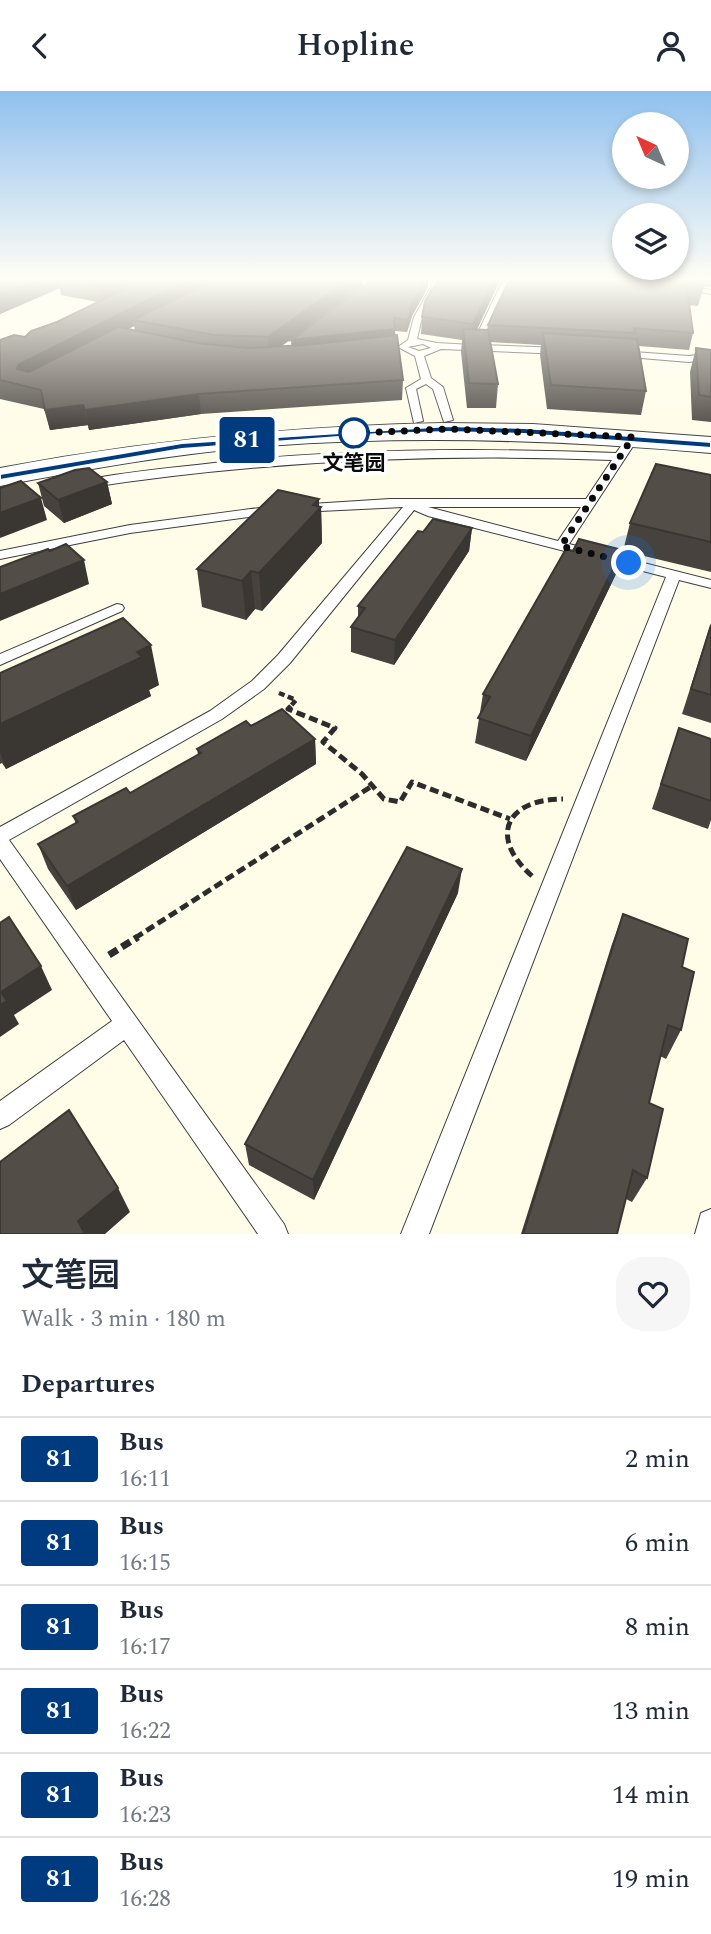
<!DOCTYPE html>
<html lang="en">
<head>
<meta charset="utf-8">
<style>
	body { margin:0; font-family:Spectral,"Noto Sans SC",serif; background:#f6f6f7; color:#1f2937; height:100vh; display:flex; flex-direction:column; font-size:26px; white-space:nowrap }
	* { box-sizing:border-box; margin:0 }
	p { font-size:23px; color:#747a83 }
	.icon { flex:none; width:38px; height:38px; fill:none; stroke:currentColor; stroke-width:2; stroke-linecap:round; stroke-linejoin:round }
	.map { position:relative; height:1143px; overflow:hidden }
	.panel { display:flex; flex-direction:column; background:#fff; flex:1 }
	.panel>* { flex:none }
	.badge { padding:0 14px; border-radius:5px; font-size:24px; line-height:46px }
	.needle { width:46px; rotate:316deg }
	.buttons { position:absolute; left:612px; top:21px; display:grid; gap:14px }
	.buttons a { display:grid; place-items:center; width:77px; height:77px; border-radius:50%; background:#fff; box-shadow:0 4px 10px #0003; font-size:35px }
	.you { position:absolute; width:35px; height:35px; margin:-18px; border:5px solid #fff; border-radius:50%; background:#1a73e8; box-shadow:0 0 0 10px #1a73e833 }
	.map>.badge { position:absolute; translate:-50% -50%; box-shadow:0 0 0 4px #fff }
	h2 { padding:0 21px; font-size:26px; line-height:63px }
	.round { display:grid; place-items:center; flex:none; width:74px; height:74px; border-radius:28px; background:#f6f6f7 }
	.head { display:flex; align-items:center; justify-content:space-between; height:119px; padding:0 21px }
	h1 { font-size:33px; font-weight:600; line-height:52px }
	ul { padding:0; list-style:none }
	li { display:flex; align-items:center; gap:21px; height:84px; padding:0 21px; border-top:2px solid #e0e1e3 }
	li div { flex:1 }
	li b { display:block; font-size:26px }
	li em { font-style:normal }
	li .badge { min-width:77px; font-weight:700; text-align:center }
	header { display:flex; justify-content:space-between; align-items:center; height:91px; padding:0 21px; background:#fff; font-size:32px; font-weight:600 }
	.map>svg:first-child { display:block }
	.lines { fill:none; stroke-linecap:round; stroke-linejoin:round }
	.service-casing { stroke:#3d3d3d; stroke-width:2 }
	.tertiary-casing { stroke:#3d3d3d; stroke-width:2 }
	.path-far2 { stroke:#2c2c2c; stroke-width:4.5; stroke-dasharray:6 3.5; stroke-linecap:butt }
	.path-far1 { stroke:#2c2c2c; stroke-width:5; stroke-dasharray:9 4.5; stroke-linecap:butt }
	.path { stroke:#2c2c2c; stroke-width:7; stroke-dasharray:10 5; stroke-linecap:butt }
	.service { fill:#fff; fill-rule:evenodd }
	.tertiary { fill:#fff; fill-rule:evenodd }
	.wall { fill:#47423d; fill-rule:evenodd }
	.shaded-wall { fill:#3a3632 }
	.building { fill:#534d47; stroke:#3a3632; stroke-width:2 }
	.line { fill:#003b80; stroke:#fff; stroke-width:2 }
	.walk { stroke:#0a0a0a; stroke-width:7; stroke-dasharray:0 12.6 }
	.stop-dot { fill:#fff; stroke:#003b80; stroke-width:3.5 }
	.labels { text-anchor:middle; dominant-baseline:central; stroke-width:7; stroke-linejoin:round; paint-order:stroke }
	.far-stop-label { font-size:21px; font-weight:bold; fill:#0a0a0a; stroke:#fff }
</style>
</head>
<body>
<header><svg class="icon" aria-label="back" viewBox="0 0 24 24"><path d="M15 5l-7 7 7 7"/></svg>Hopline<svg class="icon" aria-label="person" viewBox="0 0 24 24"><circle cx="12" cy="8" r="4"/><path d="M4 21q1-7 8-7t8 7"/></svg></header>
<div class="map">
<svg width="711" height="1143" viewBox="0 0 711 1143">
	<rect width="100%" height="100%" fill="#fffde8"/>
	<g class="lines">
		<g class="service-casing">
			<path id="service" d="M435 189H443L422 226 417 248 437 252 472 254 503 189H511L482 254 562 257 567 260 562 263 441 258 424 265 431 287 443 296 453 329 444 331 433 298 426 293 416 298 423 330 414 332 406 297 421 288 415 265 398 256 408 249 414 226ZM423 253 431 257 419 260 408 256Z
				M683 193 711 199V203L680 197Z
				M620 260 689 265 711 262V268L689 271 617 265V261Z
				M629 344 639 346 569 453 711 489V497L679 489 429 1143H401L666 486 428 425 414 419 290 572 264 598 222 628 9 749 284 1133 288 1143H258L124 949 9 1034 0 1038V1010L112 930 0 768V736L210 620 252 590 278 564 403 416 299 421 293 417 295 414 390 408H586L612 369C435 362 260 370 85 397L79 393 81 390C118 382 158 378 197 374 336 357 476 357 616 362ZM428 416H581L558 450Z
				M274 415 280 419 278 422 130 442 0 468V460L130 434Z
				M117 513 122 514 124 517 122 520 0 574V563Z
				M711 1118V1143H695L701 1122Z"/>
		</g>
		<g class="tertiary-casing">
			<path id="tertiary" d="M444 332 533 333 711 346V362C563 349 415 344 267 355 177 362 88 378 0 395V377C149 349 292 335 444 332Z"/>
		</g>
		<path class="path-far2" d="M279 602 296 609 289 617"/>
		<path class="path-far1" d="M291 615 288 618 335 637 323 651 362 683 384 708 400 711 412 691 510 728
			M532 785C488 746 506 708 563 708
			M135 847 372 695"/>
		<path class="path" d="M109 864 138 846"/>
		<use href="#service" class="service"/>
		<use href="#tertiary" class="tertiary"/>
	</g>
	<path class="wall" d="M0 189H363V194L282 255H292L378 189H428V196L412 225 407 241 395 240 403 289 402 309 201 323 89 339 88 334 50 339 44 318 0 308V249L25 246 98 211 61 204 60 197 0 223ZM134 235 135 240 128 238Z
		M438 189H500L477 239H487L488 234 509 189H711V196L704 195 698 215 689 214 693 242 689 259 639 255 646 300 641 324 547 318 540 264 541 254 490 251 498 293 496 317H467L461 261 462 249 421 243 422 226Z
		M696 257 711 259V331L692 329 690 281Z
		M711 384V481L623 460 630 432Z
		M107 391 112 413 64 432 44 415 38 392Z
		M319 408V415L321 416 322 452 262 520 255 518 246 529 202 516 197 478Z
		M472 437 469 460 394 574 351 561V536L358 527V515L423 441Z
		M616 483 526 670 475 652 483 603Z
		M711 532V632L682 623Z
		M0 582 159 594 149 599 151 605 6 678 2 672 0 673Z
		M251 635 315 648 316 673 76 819 48 778 38 753 76 733 73 725 130 702 198 664 197 658Z
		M679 637 711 648V729L708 738 652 718Z
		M458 802 314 1109 249 1074 245 1053Z
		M623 823 682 876 681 939 666 968 660 965 649 1012 647 1087 632 1111 626 1108 617 1143H521L612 853Z"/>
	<path class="shaded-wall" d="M36 189H58L60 197 0 223V204Z
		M113 189H153L115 198 117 205 102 212 99 195Z
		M188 189H233L133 229 134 235 23 294 17 278 18 274Z
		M348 189H363V194L269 264 268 246Z
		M426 189H428V196L412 225 407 241 408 229 412 212Z
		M494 189H500L471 250 473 233Z
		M395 238V251L292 262 291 249Z
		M199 303 201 323 89 339 85 319Z
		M83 314 88 334 50 339 45 319Z
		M107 391 112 413 64 432 58 409Z
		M41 407 47 429 0 447V422Z
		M319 408V417L321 416 322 452 262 520 259 482Z
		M472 437 469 460 394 574 395 549Z
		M622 459 616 483 526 670 531 645Z
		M84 469 89 493 0 530V503Z
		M251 480 255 518 246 529 242 490Z
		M151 554 159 594 149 599 151 605 6 678 0 661V633Z
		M315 648 316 673 76 819 67 795Z
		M462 778 458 802 314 1109 313 1089Z
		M41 875 52 899 14 924 19 933 0 946V914L1 901Z
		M118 1097 130 1121 105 1143H85L78 1130Z"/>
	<path class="building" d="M0 189H36L0 204Z
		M66 189H113L99 195Z
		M136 189H188L18 274 17 278 29 281 118 236 197 252 247 257 306 254 397 244 403 289 199 303 85 319 83 314 45 319 41 299 0 289V249L14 244 25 246 31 240 57 231 123 199 115 198Z
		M215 189H348L268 246 214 244 133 229Z
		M378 189H426L412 212 408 229 394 227 395 238 291 249 369 191Z
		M438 189H494L473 233 422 226 425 210Z
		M509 189H705L702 199 687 197 693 242 634 237 635 242 488 234Z
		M463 238 488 239 498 293 469 292Z
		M543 242 637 248 646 300 551 294Z
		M696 257 711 259V306L699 304Z
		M656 373 711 384V451L630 432Z
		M89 377 107 391 58 409 38 392 75 379Z
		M21 390 41 407 0 422V397Z
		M278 399 319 408 313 414 321 416 259 482 251 480 242 490 197 478Z
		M433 428 472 437 395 549 351 536 365 517 358 515 418 440 423 441Z
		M579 448 622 459 531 645 478 627 490 606 483 603 566 458 573 460Z
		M66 453 84 469 0 503V476L48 458 50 460Z
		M123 527 151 554 137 561 142 566 0 633V582Z
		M711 534V604L691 598Z
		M282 618 315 648 67 795 38 753 78 731 73 725 126 697 130 702 201 662 197 658 246 630 251 635Z
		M679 637 711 648V710L661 693Z
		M407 756 462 778 313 1089 245 1053Z
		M623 823 688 848 682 876 694 881 681 939 668 934 649 1012 663 1018 647 1087 633 1079 617 1143H523Z
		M9 826 41 875 1 901 7 910 0 914V832Z
		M69 1019 118 1097 78 1130 85 1143H0V1071Z"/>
	<linearGradient id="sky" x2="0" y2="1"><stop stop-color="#8fc0ee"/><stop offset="0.54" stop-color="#fffef5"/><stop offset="1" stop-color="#fffef5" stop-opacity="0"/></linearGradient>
	<rect width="711" height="349" fill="url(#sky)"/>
	<path class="line" d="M449 335 524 337 711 351V357L524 343 449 341 378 343 182 358 0 389V383L182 352Z"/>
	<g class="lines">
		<path class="walk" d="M354 342 449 338 633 346 561 455 629 472"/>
	</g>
	<circle class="stop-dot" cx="354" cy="342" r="14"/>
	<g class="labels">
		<g class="far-stop-label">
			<text x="354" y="373">文笔园</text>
		</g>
	</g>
</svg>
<div class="buttons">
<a><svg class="needle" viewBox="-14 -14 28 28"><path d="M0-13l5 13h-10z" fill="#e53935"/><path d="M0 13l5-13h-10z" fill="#747a83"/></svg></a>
<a><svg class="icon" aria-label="layers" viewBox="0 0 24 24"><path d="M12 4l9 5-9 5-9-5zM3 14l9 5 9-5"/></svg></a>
</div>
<div class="you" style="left:629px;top:472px"></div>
<b class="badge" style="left:247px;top:349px;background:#003b80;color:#fff">81</b>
</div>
<section class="panel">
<div class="head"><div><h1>文笔园</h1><p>Walk · 3 min · 180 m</p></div><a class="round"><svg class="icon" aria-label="heart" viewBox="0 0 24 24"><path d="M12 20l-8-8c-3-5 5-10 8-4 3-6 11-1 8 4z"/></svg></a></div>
<h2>Departures</h2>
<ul>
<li><span class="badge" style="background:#003b80;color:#fff">81</span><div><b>Bus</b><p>16:11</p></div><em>2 min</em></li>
<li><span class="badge" style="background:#003b80;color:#fff">81</span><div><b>Bus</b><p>16:15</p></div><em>6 min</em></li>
<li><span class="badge" style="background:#003b80;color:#fff">81</span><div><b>Bus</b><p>16:17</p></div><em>8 min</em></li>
<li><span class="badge" style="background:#003b80;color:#fff">81</span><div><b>Bus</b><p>16:22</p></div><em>13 min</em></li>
<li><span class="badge" style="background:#003b80;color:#fff">81</span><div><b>Bus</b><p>16:23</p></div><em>14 min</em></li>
<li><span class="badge" style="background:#003b80;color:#fff">81</span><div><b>Bus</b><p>16:28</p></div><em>19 min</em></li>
</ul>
</section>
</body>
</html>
